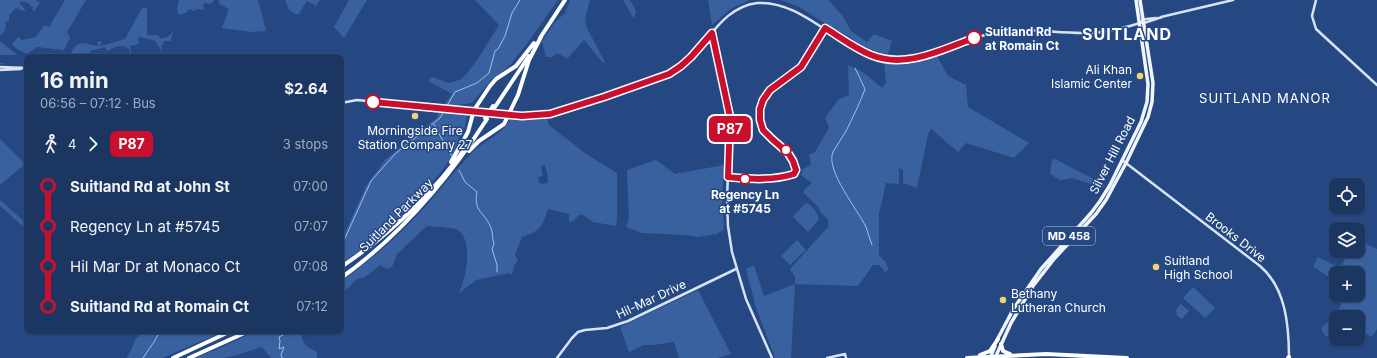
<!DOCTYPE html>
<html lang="en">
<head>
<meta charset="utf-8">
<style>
	body { margin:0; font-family:Inter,sans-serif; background:#29416b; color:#f1f3f6; height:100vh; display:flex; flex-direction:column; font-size:15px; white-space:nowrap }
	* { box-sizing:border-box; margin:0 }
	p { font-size:13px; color:#a0abbe }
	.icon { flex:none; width:22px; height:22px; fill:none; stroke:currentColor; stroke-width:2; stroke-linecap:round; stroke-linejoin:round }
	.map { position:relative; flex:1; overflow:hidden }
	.sheet { position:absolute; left:24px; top:54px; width:320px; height:280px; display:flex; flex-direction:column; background:#1c3662; border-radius:8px; box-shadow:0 1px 3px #0004,0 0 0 1px #3a5077 }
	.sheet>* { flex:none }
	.badge { padding:0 8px; border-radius:6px; font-size:14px; line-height:26px }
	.buttons { position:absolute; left:1329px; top:178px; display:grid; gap:8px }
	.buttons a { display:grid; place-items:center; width:36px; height:36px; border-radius:8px; background:#1c3662; box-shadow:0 1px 3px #0004,0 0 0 1px #3a5077; font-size:20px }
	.map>.badge { position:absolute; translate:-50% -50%; box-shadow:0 0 0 2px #fff }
	.legs { display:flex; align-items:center; gap:6px; height:44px; padding:0 16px; font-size:13px }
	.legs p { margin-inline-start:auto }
	.headline { display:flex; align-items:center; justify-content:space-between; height:68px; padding:0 16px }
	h1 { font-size:22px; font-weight:700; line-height:30px }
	ul { padding:0 16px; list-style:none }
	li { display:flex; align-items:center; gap:14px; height:40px; font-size:15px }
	li i { display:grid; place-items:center; width:6px; height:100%; margin:0 5px; background:currentColor }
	li i::after { content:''; width:10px; height:10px; margin:-5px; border:3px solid; border-radius:50%; background:#1c3662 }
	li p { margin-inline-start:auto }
	li:first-child i { background:linear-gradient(#0000 50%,currentColor 0) }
	li:last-child i { background:linear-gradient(currentColor 50%,#0000 0) }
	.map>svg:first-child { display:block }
	.green { fill:#3961a0; fill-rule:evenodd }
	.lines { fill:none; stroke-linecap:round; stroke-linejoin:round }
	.stream { stroke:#a2bee8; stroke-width:1 }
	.secondary { stroke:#d8e3f6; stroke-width:2.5 }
	.primary { stroke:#f0f4fd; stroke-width:3.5 }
	.highway { stroke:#fff; stroke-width:4 }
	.highway-bridge { stroke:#fff; stroke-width:4 }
	.line-1-casing { stroke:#fff; stroke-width:9 }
	.line-1 { stroke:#c8102e; stroke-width:6 }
	.stop-1-dot { fill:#fff; stroke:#c8102e; stroke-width:2 }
	.poi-dot { fill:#f1d472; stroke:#254883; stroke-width:1.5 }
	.labels { text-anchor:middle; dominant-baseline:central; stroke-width:3; stroke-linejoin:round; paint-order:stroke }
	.shield { fill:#254883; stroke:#bec8da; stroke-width:1 }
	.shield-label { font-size:11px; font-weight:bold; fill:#fff }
	.stop-label { font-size:12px; font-weight:bold; fill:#fff; stroke:#254883; text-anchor:start }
	.poi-label { font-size:12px; fill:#fff; stroke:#254883; text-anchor:start }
	.street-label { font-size:12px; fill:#fff; stroke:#254883 }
	.neighbourhood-label { font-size:13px; letter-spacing:1px; fill:#fff; stroke:#254883 }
	.district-label { font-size:16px; font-weight:bold; letter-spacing:1px; fill:#fff; stroke:#254883 }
</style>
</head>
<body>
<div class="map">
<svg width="1377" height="358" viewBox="0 0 1377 358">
	<rect width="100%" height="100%" fill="#254883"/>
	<path class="green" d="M0 0H36L40 3 34 11 32 9 33 7C28 4 27 0 20 2V5H22L26 12 16 8 9 15V20L6 22 5 30 0 36Z
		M65 0H86L67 32 70 38 64 50 37 47 27 54 17 49 12 44 18 37 22 40 36 37 44 25 49 27Z
		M179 0H214L213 2 210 4 204 3 203 10 196 9 195 11 188 9 187 12 179 15 177 10Z
		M219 0H258L266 31 252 32 222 28 229 9 219 4Z
		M285 0H320L316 6 307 1 298 15 289 10Z
		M349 0H367L344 38 334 27Z
		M475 0H558L529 41 511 64 504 71 493 78 472 103 451 106H443L452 94 428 81 432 77 449 83C453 82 457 81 461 79 473 70 490 39 499 25Z
		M570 0H590L585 19 587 28 605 62 603 63 584 40 567 59 560 54H556L552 57H546L542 42 554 23 565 13Z
		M623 0H630L636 11 634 19Z
		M708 0H750L732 8 712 25Z
		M781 0H828L842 15 851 31 867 42 874 34 892 41 888 55 877 52 860 45 845 34 834 29 799 7Z
		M142 8H147V35H158L160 38C167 39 170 36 173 30L171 41H164L161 48 165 57 156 42 153 40 139 37 138 38 139 44 130 46 132 57 129 49C122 43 114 47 107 51L105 47 90 51 89 57 82 55 79 57H70C71 52 76 43 82 43 88 43 93 46 99 46L97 44 98 41 102 42 100 45 101 46 125 39Z
		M0 41 17 55H0V63H4L3 64H0Z
		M936 54 948 76 966 85 968 107 1029 143 1014 158 966 143 958 152 931 129 928 134 917 188 903 183V170L899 168V184L886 183 879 214V256L885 261 889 270 885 272 879 265H873L858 286 795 284 791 358H775L755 305C753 292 748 281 746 269L754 265 764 296 795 284V277L790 269 828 227V219L821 213 819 208 804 193V190L812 183 801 175 803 169 811 165 809 155 815 152 829 128 825 118 839 99 849 95 848 65 864 73 882 88 886 83 884 62C904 63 917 60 936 54Z
		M439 112 467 115 465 127 458 140 454 153 441 172 417 199 385 231 341 264V242L366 186 385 160 417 133 437 118Z
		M547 118 549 125 586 154 617 173V216L616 226 593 222 583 215H579L572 222 569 221V214L548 209C542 227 540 231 522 237L515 255 518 260 514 266 512 275 509 273 476 280 458 294C466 280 474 241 458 230 453 227 434 227 427 226L397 254 392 267 387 269 380 265 365 277 357 279 352 283 351 286 341 293V281C371 260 399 236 424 208 440 190 455 170 472 153 484 140 503 135 510 119L535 120ZM544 164 547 171 548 183 542 184 539 182 538 178 543 175 541 167Z
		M0 139 25 164 0 185Z
		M1055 159 1105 185 1103 188 1072 178 1060 180 1050 174 1052 160Z
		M656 160 675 174 724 165 722 197 724 229 717 234 698 237 685 235 642 233 626 227 629 219 627 170Z
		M0 200 27 224V230L0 206Z
		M806 203C813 205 816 212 819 218L817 222 808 232 793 217V216Z
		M797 240 806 250 790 265 781 256Z
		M1358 240 1377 249V329L1372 337 1358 329V317H1336V330L1326 337 1321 329 1327 323 1335 318 1342 302 1334 295 1333 280 1313 266 1318 257 1340 268 1350 251H1358ZM1336 273H1358V295H1336Z
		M1193 287 1215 308 1205 318 1183 298Z
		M698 290 731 354 718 358H679L674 342 654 345H644L629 352 620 327Z
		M1181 304 1189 311 1182 319C1177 317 1175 314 1177 308Z
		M143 331H225L162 358H127L136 339Z
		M255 331H302C301 344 306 347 317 352V358H271L262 347 234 356 223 358H195L225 346Z"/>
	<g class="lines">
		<path class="stream" d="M855 68 865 89C860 103 853 117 846 131 842 138 837 145 833 152 825 170 858 210 866 227 868 233 870 239 872 245
			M434 124C439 135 446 145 452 156
			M459 170 465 182 477 192C473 212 485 212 491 228 493 233 492 238 494 244L492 249 497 265V272
			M341 247 371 181 395 154 440 118 455 92 477 83 489 73 495 51 498 49 505 36 512 13 520 0
			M143 358 154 342 160 331
			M282 358 281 355 284 347 279 349 280 341 279 337 283 335V331"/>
		<path class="secondary" d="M1316 0 1312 16 1316 29 1377 85
			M1161 17 1233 0
			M1142 21 1146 19 1156 18
			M712 34 730 117 727 200 728 226 732 252 746 299 772 358
			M705 42 711 43 715 45
			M0 67 27 68
			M0 70 21 69
			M341 103 357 100 527 116H542L557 112 658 79C671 74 682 67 691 57 711 37 725 7 757 3 804 0 838 50 882 58 923 66 955 41 993 33 1023 26 1056 34 1087 33 1104 33 1124 28 1140 23H1144L1162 17
			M1122 160 1260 266C1286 288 1289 326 1289 358
			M728 177C749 179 776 184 795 173 800 154 771 144 764 131 761 126 760 119 760 113 761 87 787 84 801 67 810 56 818 41 825 28
			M557 358 572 338 578 332 585 330 607 328 628 321 736 269
			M827 358 845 354 846 358"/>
		<path class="primary" d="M997 340 1014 308 1041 269 1091 213 1100 201 1110 185 1141 122 1147 102 1148 84 1136 0
			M990 358 995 346
			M995 358 1011 323 1033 286 1054 259 1096 214 1106 200 1126 163 1148 117 1152 102 1153 83 1140 0"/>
		<path class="highway" d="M540 38 565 0
			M495 107 529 56
			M469 151 479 141 504 124 518 95 529 60 541 37
			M451 162 468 132 474 110 490 86 496 79 516 66 534 43
			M341 267C390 234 433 194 467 146
			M341 278C401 235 447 181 487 119
			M1001 344 1003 351 1010 354
			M980 355 990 351 998 339
			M173 358 231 331
			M189 358 249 331
			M967 358 1046 354 1127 358
			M1288 358 1289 357"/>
		<path class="highway-bridge" d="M485 118 493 106"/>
	</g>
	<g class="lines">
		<g class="line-1-casing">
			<path id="line-1" d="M373 102 522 116 550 114 604 97 669 74 681 66 691 57 712 33 730 117 728 177C751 179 771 181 794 174L796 170 793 161 788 153 772 139 763 130 760 120V109L763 100 770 90 801 67 825 28C840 37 854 48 871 55 906 69 941 50 974 38"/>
		</g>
		<use href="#line-1" class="line-1"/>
	</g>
	<g class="stop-1-dot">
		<circle cx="974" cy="38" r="7"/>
		<circle cx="373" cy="102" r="7"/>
		<circle cx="786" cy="150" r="5"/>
		<circle cx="745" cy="179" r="5"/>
	</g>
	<g class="poi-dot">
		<circle cx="1140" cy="76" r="4"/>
		<circle cx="415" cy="116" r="4"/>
		<circle cx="1156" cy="267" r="4"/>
		<circle cx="1003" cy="300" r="4"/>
	</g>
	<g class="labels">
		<rect class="shield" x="1043" y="227" width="52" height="18" rx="3"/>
		<g class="shield-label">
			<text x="1069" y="236">MD 458</text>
		</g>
		<g class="stop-label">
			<text x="985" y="31">Suitland Rd<tspan x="985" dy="14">at Romain Ct</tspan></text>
			<text x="745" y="194" text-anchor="middle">Regency Ln<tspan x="745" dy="14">at #5745</tspan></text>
		</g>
		<g class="poi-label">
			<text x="1132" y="69" text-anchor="end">Ali Khan<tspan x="1132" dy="14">Islamic Center</tspan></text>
			<text x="415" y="130" text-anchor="middle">Morningside Fire<tspan x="415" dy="14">Station Company 27</tspan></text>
			<text x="1164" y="260">Suitland<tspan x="1164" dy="14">High School</tspan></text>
			<text x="1011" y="293">Bethany<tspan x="1011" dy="14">Lutheran Church</tspan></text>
		</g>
		<g class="street-label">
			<text transform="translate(1112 155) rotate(-63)">Silver Hill Road</text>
			<text transform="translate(396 215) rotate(-45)">Suitland Parkway</text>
			<text transform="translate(1236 237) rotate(38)">Brooks Drive</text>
			<text transform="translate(651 299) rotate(-25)">Hil-Mar Drive</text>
		</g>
		<g class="neighbourhood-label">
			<text x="1265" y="98">SUITLAND MANOR</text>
		</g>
		<g class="district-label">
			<text x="1127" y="34">SUITLAND</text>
		</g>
	</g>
</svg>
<div class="buttons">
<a><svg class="icon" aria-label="locate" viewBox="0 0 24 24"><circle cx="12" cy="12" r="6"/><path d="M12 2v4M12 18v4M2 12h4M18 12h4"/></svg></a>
<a><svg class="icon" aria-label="layers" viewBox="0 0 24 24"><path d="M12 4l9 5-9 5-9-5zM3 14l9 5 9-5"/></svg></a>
<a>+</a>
<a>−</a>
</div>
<b class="badge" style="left:730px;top:129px;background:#c8102e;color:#fff">P87</b>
<section class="sheet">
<div class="headline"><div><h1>16 min</h1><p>06:56 – 07:12 · Bus</p></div><b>$2.64</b></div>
<div class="legs"><svg class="icon" aria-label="walk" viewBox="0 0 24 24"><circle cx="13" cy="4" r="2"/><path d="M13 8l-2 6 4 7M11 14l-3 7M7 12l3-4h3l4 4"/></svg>4<svg class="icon" aria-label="forward" viewBox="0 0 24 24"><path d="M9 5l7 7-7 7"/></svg><b class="badge" style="background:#c8102e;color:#fff">P87</b><p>3 stops</p></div>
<ul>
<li><i style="color:#c8102e"></i><b>Suitland Rd at John St</b><p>07:00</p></li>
<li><i style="color:#c8102e"></i><span>Regency Ln at #5745</span><p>07:07</p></li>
<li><i style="color:#c8102e"></i><span>Hil Mar Dr at Monaco Ct</span><p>07:08</p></li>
<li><i style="color:#c8102e"></i><b>Suitland Rd at Romain Ct</b><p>07:12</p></li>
</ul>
</section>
</div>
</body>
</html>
